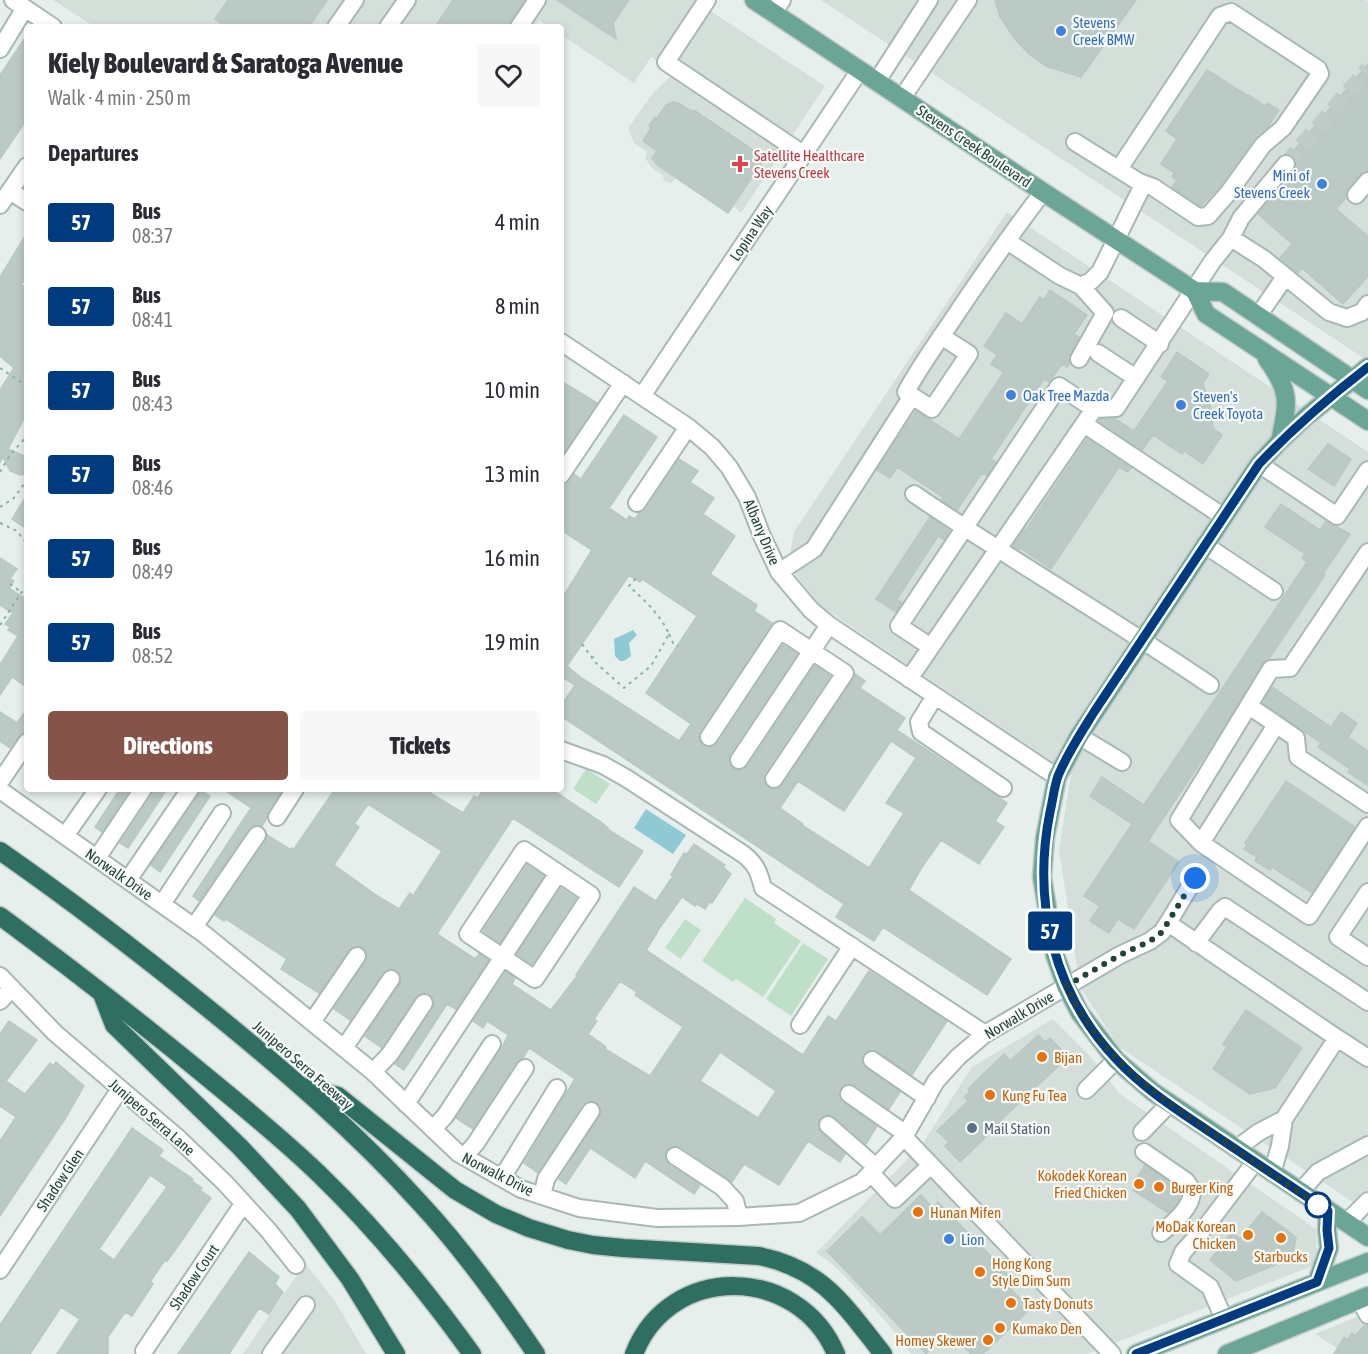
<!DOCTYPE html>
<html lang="en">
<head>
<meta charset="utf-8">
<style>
	body { margin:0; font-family:"Asap Condensed",sans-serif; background:#f7f7f7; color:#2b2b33; height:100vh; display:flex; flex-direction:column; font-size:22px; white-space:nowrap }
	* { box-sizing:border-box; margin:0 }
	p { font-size:20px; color:#7c7c81 }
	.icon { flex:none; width:33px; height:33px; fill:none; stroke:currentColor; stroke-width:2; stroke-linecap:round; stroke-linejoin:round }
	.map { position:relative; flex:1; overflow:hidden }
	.drawer { position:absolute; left:24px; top:24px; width:540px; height:768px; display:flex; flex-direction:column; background:#fff; border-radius:6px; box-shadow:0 3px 9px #0003 }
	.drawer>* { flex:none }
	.badge { padding:0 12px; border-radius:4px; font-size:21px; line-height:39px }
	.you { position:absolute; width:30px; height:30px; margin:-15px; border:4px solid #fff; border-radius:50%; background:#1a73e8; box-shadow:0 0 0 9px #1a73e833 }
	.map>.badge { position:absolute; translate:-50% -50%; box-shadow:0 0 0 3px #fff }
	h2 { padding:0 24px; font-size:22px; line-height:54px }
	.round { display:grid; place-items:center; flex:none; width:63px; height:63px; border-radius:6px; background:#f7f7f7 }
	.head { display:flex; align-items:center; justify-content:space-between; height:102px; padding:0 24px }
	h1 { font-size:28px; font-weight:800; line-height:45px }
	.button { display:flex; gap:12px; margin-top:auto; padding:12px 24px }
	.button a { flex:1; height:69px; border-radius:6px; background:#855347; color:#fff; font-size:24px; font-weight:800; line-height:69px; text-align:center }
	.button a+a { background:#f7f7f7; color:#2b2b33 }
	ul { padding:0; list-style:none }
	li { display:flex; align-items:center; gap:18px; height:84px; padding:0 24px }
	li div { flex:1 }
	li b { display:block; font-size:22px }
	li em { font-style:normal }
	li .badge { min-width:66px; font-weight:700; text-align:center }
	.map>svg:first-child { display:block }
	.built { fill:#d4dfda }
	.green { fill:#bfe0c8 }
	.water { fill:#8ec9d4 }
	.building { fill:#bbcac4; stroke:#b8c9c2; stroke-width:1.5; fill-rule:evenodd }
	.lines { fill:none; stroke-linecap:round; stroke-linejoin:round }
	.minor-tunnel { stroke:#bfccc8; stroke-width:16; stroke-dasharray:16 8; stroke-linecap:butt }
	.minor-casing { stroke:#a8b8b2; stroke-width:20 }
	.major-casing { stroke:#c2cac8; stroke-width:21 }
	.highway-casing { stroke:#c2cac8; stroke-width:21 }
	.path { stroke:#86b3a5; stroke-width:2; stroke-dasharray:3 4.5; stroke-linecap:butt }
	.minor { stroke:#fff; stroke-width:16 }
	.major { stroke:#6aa596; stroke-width:18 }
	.highway { stroke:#2f6f62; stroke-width:18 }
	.line-casing { stroke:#fff; stroke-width:14 }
	.line { stroke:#003b80; stroke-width:9 }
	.walk { stroke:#24423a; stroke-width:6; stroke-dasharray:0 10.8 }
	.shop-dot { fill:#3f7fe0; stroke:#f7fbf9; stroke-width:2 }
	.health-dot { fill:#e0444e; stroke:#f7fbf9; stroke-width:2 }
	.food-dot { fill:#e8710a; stroke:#f7fbf9; stroke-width:2 }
	.service-dot { fill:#5c6f8a; stroke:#f7fbf9; stroke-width:2 }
	.stop-dot { fill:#fff; stroke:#003b80; stroke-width:3 }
	.labels { text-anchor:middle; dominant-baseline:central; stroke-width:4.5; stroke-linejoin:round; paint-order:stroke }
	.shop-label { font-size:15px; fill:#366cbe; stroke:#f7fbf9; text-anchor:start }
	.street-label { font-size:15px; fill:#24423a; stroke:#f7fbf9 }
	.health-label { font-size:15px; fill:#be3a42; stroke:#f7fbf9; text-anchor:start }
	.food-label { font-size:15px; fill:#c56008; stroke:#f7fbf9; text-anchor:start }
	.service-label { font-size:15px; fill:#4e5e75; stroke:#f7fbf9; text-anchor:start }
</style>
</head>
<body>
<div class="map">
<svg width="1368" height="1354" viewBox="0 0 1368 1354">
	<rect width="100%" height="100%" fill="#e6efeb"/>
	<path class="built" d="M53 0H694L825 86 741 213 733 205 676 178 672 183 664 181 663 175 653 169 645 158 647 152 634 143 628 128 653 93 670 77V69L651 57 634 83 561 35V27H549L539 20 534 27H95Z
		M821 0H1366L1368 2V361Z
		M1007 212 1368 452V1212L1119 1047 1080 987 1059 850 1071 774 844 622 819 604 788 565 794 532Z
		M1053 1019 1089 1055 1120 1094 1316 1229 1317 1264 1087 1354H911L888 1324 853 1285 830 1262 816 1253 923 1143 972 1067Z
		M305 1263 335 1301 366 1354H243Z
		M1368 1312V1354H1346L1315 1334Z"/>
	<path class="green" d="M586 769 610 784 596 804 573 789Z
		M745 898 776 919 774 923 801 941 763 997 736 979 733 982 702 961Z
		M685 919 701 930 681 959 665 948Z
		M803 943 828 959 791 1016 766 999Z"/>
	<path class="water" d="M633 630 637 635 629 643 631 656 624 661H620L615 656 614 639Z
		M646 809 686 835 673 854 634 828Z"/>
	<path class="building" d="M228 0H327L309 27H227L215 19Z
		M453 0H524L509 27H435Z
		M557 0H629L613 23 616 39Z
		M995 0H1136L1081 77 1046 66 1029 54 1015 39 1000 17Z
		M27 35V119L0 159V75Z
		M1368 64V171L1360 174 1348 188 1346 198 1336 209 1368 236V276L1343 304 1302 268 1298 273 1280 258 1292 244 1258 214 1296 173 1294 171 1296 161 1290 155Z
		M1207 70 1248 96 1249 95 1265 106 1267 103 1279 110 1268 127 1254 139 1221 185 1201 206 1172 187 1177 180 1172 177 1174 173 1161 164 1177 139 1166 131Z
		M673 102 678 103 693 112 694 110 765 158 728 213 657 165 652 158 657 151 643 141 651 128 649 126 655 117 657 118 666 105Z
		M27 233V276L21 285 27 288V413L8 449 27 457V474L20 475 10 471 3 457 0 462V390L14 368 0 356V277Z
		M1050 290 1087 315 1074 334 1079 337 1070 354V363L1067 367 1062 364 1049 382 1044 379 991 459 996 462 987 476 982 473 957 510 941 500 943 497 897 467 890 478 877 470 916 411 959 439 1004 372 991 364 997 355 984 346 1006 313 1022 324 1040 297 1044 300Z
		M1177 352 1209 374 1203 383 1212 413 1213 428 1222 435 1203 464 1184 451 1182 454 1153 435 1142 450 1099 421 1100 419H1115L1134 431 1168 381 1161 377Z
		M561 381 597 403 561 456Z
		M624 415 657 437 609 508 627 520 629 516 635 519 639 513 646 509 679 459 698 471 690 482 714 498 703 514 735 536 710 574 757 605 754 611 772 623 700 731 699 737 703 745 709 747 718 743 783 645 797 654 730 754 729 760 733 768 739 770 748 766 815 665 830 676 765 773 764 779 768 787 774 789 783 785 855 674 865 681 860 688 905 718 897 730 1007 803 995 821 1004 827 979 864 941 840 922 867 909 890 1011 959 987 995 883 927 874 941 836 917 844 904 561 716V706L575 685 561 676V600L592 550 561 530V485L566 484 574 474 581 479ZM629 575 640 582 642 579 697 616 646 693 691 724 679 741 583 679 567 666ZM891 741 916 758 886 803 904 813 869 868 808 829 802 825 803 824 780 808 798 781 844 811Z
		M1087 439 1131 468 1128 472 1119 467 1051 569 1020 548 1019 550 1013 546 1024 530 1025 531Z
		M1328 444 1351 459 1334 486 1308 469Z
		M27 495V529L12 519Z
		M1281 504 1320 530 1326 521 1350 534 1323 574 1325 575 1269 659 1262 664 1220 733 1148 841 1179 862 1134 929 1118 919 1109 933 1090 921 1100 906 1084 896 1132 824 1090 796 1102 777 1144 805 1307 562 1302 558 1305 554 1265 527Z
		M930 517 950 531 944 540 938 536 897 599 902 603 896 612 876 599Z
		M0 558 17 569 10 579 14 581 9 588 27 600V687L12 677 0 695V665L18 636 8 630 10 627 5 624 13 613 0 605Z
		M1272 687 1331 727 1341 712 1357 723 1348 737 1368 751V785L1348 772 1350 769 1318 747 1321 743 1263 703Z
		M27 709V729L19 736 10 748 0 741V712L17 723Z
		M1286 781 1355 827 1312 893 1272 867 1270 870 1255 861 1257 857 1244 849 1247 845 1245 843Z
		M120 789H130L102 832 95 827Z
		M153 789H167L128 848 120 843 152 795Z
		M223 789H283L268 811 267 818 262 826 253 825 248 829 199 901 193 896 251 808Z
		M335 789H424L463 813 474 796 478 798 484 789H551L601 822 608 828 607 829 643 851 619 887 513 818 437 934 475 959 479 954 488 960 456 1009 447 1004 404 1070 395 1064 433 1009 434 1003 430 995 424 993 416 997 382 1048 365 1036 400 984 401 979 397 971 391 969 383 973 350 1020 334 1009 366 961 367 956 363 948 357 946 349 950 319 993 281 969 287 959 226 919 224 921 215 915 266 841 267 835 291 850 292 848 294 849ZM368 804 442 851 413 896 410 893 399 909 379 897 334 865 359 827 354 824Z
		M200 790 210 796 160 872 151 865Z
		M694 844 725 865 723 867 731 874 712 903 710 901 705 909 697 904 695 906 682 897 656 933H657L646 950 803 1055 828 1016 836 1021 869 971 947 1021 912 1075 877 1051 868 1050 864 1054 862 1060 866 1068 900 1092 889 1109 855 1085 849 1084 844 1085 839 1092 840 1099 877 1126 866 1144 835 1117 829 1115H824L818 1122V1129L845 1154 840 1162 808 1141 779 1185 744 1164 732 1182 681 1147 675 1146 667 1150 665 1160 669 1165 700 1185 694 1194 645 1161 635 1178 590 1148 566 1184 559 1179 601 1112 600 1106 592 1101H587L582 1105 538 1173 524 1163 575 1079 529 1048 523 1058 516 1062 473 1129 456 1118 501 1050 508 1035 487 1021 483 1028 473 1021 506 972 515 978 512 984 551 1010 577 976 576 975 634 887 656 901 673 876 671 875 684 853 687 854ZM620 981 637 992 635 995 683 1027 650 1076 605 1049 606 1047 588 1034 597 1021 594 1019ZM720 1052 776 1091 758 1118 700 1081Z
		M527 865 544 876 500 943 483 931Z
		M561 888 576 898 532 964 517 954Z
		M1246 1010 1302 1048 1275 1088 1250 1094 1213 1069 1227 1047 1223 1044Z
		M9 1021 37 1040 6 1081 25 1094 50 1063 53 1066 56 1062 84 1086 65 1119 0 1216V1141L16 1117 0 1106V1034Z
		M1038 1035 1045 1042 1050 1038 1068 1057 1000 1121 1001 1122 960 1162 945 1146 949 1142 937 1131 968 1101 964 1097 970 1092 968 1089 1004 1054 1010 1061Z
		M132 1128 163 1150 159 1156 193 1179 192 1181 202 1188 200 1190 211 1198 176 1249 167 1261 165 1260 150 1282 153 1284 132 1316 125 1312 108 1337V1354H57L80 1319 61 1307 30 1354H0V1325ZM150 1175 167 1187 114 1260 99 1249Z
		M1145 1165 1178 1188 1181 1193 1177 1203 1168 1213 1133 1190 1141 1178 1138 1176Z
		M921 1195 933 1208 938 1202 980 1245 1005 1271 1012 1281 1007 1285 1030 1309 983 1354H971L950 1332 926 1354 827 1251 862 1217 880 1235Z
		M1262 1212 1296 1237 1293 1253 1287 1252 1275 1265 1236 1281 1210 1260 1232 1232 1240 1239Z
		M249 1252 279 1277 275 1284 283 1292 269 1314 259 1308 229 1354H178Z
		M1365 1325H1368V1354H1334L1344 1337 1348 1340 1352 1333 1355 1336Z"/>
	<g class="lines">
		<path class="minor-tunnel" d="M1286 164 1368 69"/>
		<g class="minor-casing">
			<path id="minor" d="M13 0 53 27
				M707 0 666 62 803 154
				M773 13 782 0
				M336 27 355 0
				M388 27 407 0
				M519 27 537 0
				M0 49 25 8
				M877 81 929 0
				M902 98 968 0
				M1075 142 1139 182 1142 187 1100 272 1091 281 1081 286
				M1119 169 1220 16 1231 12 1318 69 1320 74 1283 128 1263 145 1229 192 1208 216 1198 217 1153 187 1139 182
				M10 191 27 202
				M1356 195 1368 181
				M0 205 27 166
				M1231 238 1241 218 1286 164
				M1007 241 1060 276 1081 286 1105 313 1079 359
				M1258 316 1285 277
				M1121 318 1160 344
				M941 336 969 354 932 409 906 392C919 368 934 347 949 325 979 280 1010 235 1043 192
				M561 342 688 427 712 447 729 467 747 497 762 536 779 572 811 610 829 625 1057 777
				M1098 353 1136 378
				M642 396 860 70
				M1084 424 1224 517
				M1259 464 1337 516 1368 470
				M561 475 623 383
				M914 494C1011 560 1113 619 1210 685
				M637 503 688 427
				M1205 545 1274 591
				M1368 552 1290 668 1271 669 1179 820 1201 843 1309 916 1368 826
				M779 572 814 549 912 396
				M931 647 899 626 1059 386 1094 409
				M909 679 1094 409 1116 408 1212 262 1231 238 1264 259 1329 312 1347 318 1362 312 1368 304
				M935 696 919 722 921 732 1003 788
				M1249 706 1296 738 1298 757 1368 804
				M1079 736 1122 762
				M709 737 780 630 845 673 774 779
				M561 750 603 765 626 778 743 854C756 864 759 872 763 888L985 1034
				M739 760 829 625
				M0 782 27 742
				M0 790 204 934 372 1071 458 1153 521 1189 579 1208 657 1218 739 1217 799 1213 862 1182 904 1137 936 1081 958 1057 985 1034 1120 955 1150 941 1162 932 1171 918 1195 878
				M277 817 295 789
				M65 836 98 789
				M1201 843 1276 725
				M524 850 591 895 535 979 468 934Z
				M97 858 143 789
				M128 880 190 789
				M1368 892 1338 937 1368 957
				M162 904 222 813
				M1168 923 1337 1038 1284 1119 1280 1146 1272 1173
				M194 927 257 835
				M1196 943 1220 911 1225 907 1368 1002
				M0 976 55 1033 177 1137 225 1183 268 1230 296 1265
				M0 1001 12 988
				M312 1022 357 956
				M800 1025 852 946
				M1337 1038 1368 1058
				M344 1048 391 979
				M872 1060 927 1098
				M373 1072 390 1054 424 1003
				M1086 1090 1116 1060
				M849 1094 906 1134
				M406 1104 558 873
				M828 1125 876 1167
				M433 1129 445 1116 492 1044
				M1142 1132 1169 1104
				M904 1137 1112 1354
				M1236 1149 1259 1132 1284 1119
				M1144 1152 1186 1181 1192 1190C1193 1207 1173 1223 1161 1233
				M675 1156 722 1187 735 1201 739 1217
				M464 1157 476 1143 525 1068
				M871 1173 895 1199 931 1165
				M502 1178 557 1088
				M1300 1192 1318 1172 1368 1145
				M542 1196 546 1179 591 1111
				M1346 1223 1368 1201
				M0 1270 120 1089
				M1363 1306 1368 1315
				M1224 1319 1210 1287 1178 1264 1183 1252 1207 1225 1255 1162
				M144 1351 243 1204
				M271 1354 306 1305"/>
		</g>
		<g class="major-casing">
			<path id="major" d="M754 0 1043 192 1195 291 1223 292 1368 390
				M1195 291 1206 314 1368 421
				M1267 359C1291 392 1288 402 1280 441
				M1368 367 1307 416 1280 441 1259 464 1079 736 1057 777 1045 838 1042 877 1055 955 1066 986 1080 1013 1116 1060 1153 1092 1368 1237
				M1317 1282 1329 1248 1327 1230 1328 1211
				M1136 1354 1368 1262
				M1227 1354 1368 1296"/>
		</g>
		<g class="highway-casing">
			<path id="highway" d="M0 851C72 901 142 955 210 1010 284 1070 356 1132 420 1203 463 1249 501 1302 536 1354
				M0 916C75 971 148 1028 219 1087 253 1115 287 1143 319 1174 376 1229 426 1290 472 1354
				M102 994 114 1025 240 1147 298 1209 350 1279 396 1354
				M304 1087 338 1096 455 1190 496 1214 529 1228 568 1240 593 1245 623 1248 759 1256C823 1269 845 1306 883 1354
				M634 1354C670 1262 799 1265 836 1354"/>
		</g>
		<path class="path" d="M0 368 27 386
			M0 472 10 455 27 436
			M0 507 14 498 27 480
			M0 523 17 531 27 544
			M10 584 21 592
			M0 625 27 584
			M669 634 674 645 678 646
			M582 644 596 663 624 688 651 666 669 634C660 614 644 600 629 586L636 578
			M591 658 598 655"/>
		<use href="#minor" class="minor"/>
		<use href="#major" class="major"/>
		<use href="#highway" class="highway"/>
	</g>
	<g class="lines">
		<g class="line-casing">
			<path id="line" d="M1136 1354 1317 1282 1329 1248 1327 1230 1328 1211C1288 1184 1247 1157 1207 1130 1176 1109 1143 1088 1117 1060 1053 993 1032 902 1050 812 1053 800 1054 787 1058 776 1067 754 1081 733 1094 712L1259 464C1293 428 1329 397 1368 367"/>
		</g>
		<use href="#line" class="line"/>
		<path class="walk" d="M1195 878 1162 932 1150 941 1120 955 1066 986C1101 1058 1153 1093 1217 1136 1251 1160 1285 1183 1320 1206L1318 1205"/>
	</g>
	<g class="shop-dot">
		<circle cx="1061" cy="31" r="6"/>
		<circle cx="1322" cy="184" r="6"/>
		<circle cx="1011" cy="395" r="6"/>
		<circle cx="1181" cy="405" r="6"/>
		<circle cx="949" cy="1239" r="6"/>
	</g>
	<path class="health-dot" d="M737 155h6v6h6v6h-6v6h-6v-6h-6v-6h6z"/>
	<g class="food-dot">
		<circle cx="1042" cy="1057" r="6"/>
		<circle cx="990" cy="1095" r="6"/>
		<circle cx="1139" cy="1184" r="6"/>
		<circle cx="1159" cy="1187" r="6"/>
		<circle cx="918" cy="1212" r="6"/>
		<circle cx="1248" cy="1235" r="6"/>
		<circle cx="1281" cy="1238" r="6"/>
		<circle cx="980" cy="1272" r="6"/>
		<circle cx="1011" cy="1303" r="6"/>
		<circle cx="1000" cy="1328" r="6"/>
		<circle cx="988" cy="1340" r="6"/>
	</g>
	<circle class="service-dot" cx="972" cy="1128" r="6"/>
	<circle class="stop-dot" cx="1318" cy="1205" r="12"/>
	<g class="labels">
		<g class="shop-label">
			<text x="1073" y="22">Stevens<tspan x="1073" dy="17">Creek BMW</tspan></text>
			<text x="1310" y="175" text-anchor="end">Mini of<tspan x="1310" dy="17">Stevens Creek</tspan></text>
			<text x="1023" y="395">Oak Tree Mazda</text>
			<text x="1193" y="396">Steven's<tspan x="1193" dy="17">Creek Toyota</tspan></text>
			<text x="961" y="1239">Lion</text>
		</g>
		<g class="street-label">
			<text transform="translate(974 146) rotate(34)">Stevens Creek Boulevard</text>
			<text transform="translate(751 233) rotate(-56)">Lopina Way</text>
			<text transform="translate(762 532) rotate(67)">Albany Drive</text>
			<text transform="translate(119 874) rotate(35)">Norwalk Drive</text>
			<text transform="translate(1019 1015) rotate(-31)">Norwalk Drive</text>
			<text transform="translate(303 1065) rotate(41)">Junipero Serra Freeway</text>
			<text transform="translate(152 1117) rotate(41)">Junipero Serra Lane</text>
			<text transform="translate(498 1174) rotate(27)">Norwalk Drive</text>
			<text transform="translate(60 1180) rotate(-56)">Shadow Glen</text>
			<text transform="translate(194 1277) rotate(-56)">Shadow Court</text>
		</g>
		<g class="health-label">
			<text x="754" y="155">Satellite Healthcare<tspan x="754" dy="17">Stevens Creek</tspan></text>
		</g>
		<g class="food-label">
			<text x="1054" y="1057">Bijan</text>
			<text x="1002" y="1095">Kung Fu Tea</text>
			<text x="1127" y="1175" text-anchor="end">Kokodek Korean<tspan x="1127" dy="17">Fried Chicken</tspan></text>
			<text x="1171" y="1187">Burger King</text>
			<text x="930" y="1212">Hunan Mifen</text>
			<text x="1236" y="1226" text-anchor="end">MoDak Korean<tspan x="1236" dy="17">Chicken</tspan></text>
			<text x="1281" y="1256" text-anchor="middle">Starbucks</text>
			<text x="992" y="1263">Hong Kong<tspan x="992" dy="17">Style Dim Sum</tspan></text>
			<text x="1023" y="1303">Tasty Donuts</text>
			<text x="1012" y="1328">Kumako Den</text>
			<text x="976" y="1340" text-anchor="end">Homey Skewer</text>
		</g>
		<g class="service-label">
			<text x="984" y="1128">Mail Station</text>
		</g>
	</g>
</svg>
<div class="you" style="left:1195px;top:878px"></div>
<b class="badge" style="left:1050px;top:931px;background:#003b80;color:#fff">57</b>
<section class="drawer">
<div class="head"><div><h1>Kiely Boulevard &amp; Saratoga Avenue</h1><p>Walk · 4 min · 250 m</p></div><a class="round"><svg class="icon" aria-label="heart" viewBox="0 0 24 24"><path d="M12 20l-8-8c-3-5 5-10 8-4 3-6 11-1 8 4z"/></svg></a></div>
<h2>Departures</h2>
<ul>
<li><span class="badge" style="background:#003b80;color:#fff">57</span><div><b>Bus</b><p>08:37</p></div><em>4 min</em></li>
<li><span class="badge" style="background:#003b80;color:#fff">57</span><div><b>Bus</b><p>08:41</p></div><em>8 min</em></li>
<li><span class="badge" style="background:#003b80;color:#fff">57</span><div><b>Bus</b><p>08:43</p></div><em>10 min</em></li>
<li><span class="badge" style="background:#003b80;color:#fff">57</span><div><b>Bus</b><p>08:46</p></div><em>13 min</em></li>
<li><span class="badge" style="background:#003b80;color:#fff">57</span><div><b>Bus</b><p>08:49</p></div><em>16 min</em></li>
<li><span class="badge" style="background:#003b80;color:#fff">57</span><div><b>Bus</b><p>08:52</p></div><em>19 min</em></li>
</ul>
<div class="button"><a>Directions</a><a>Tickets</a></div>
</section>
</div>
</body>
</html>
